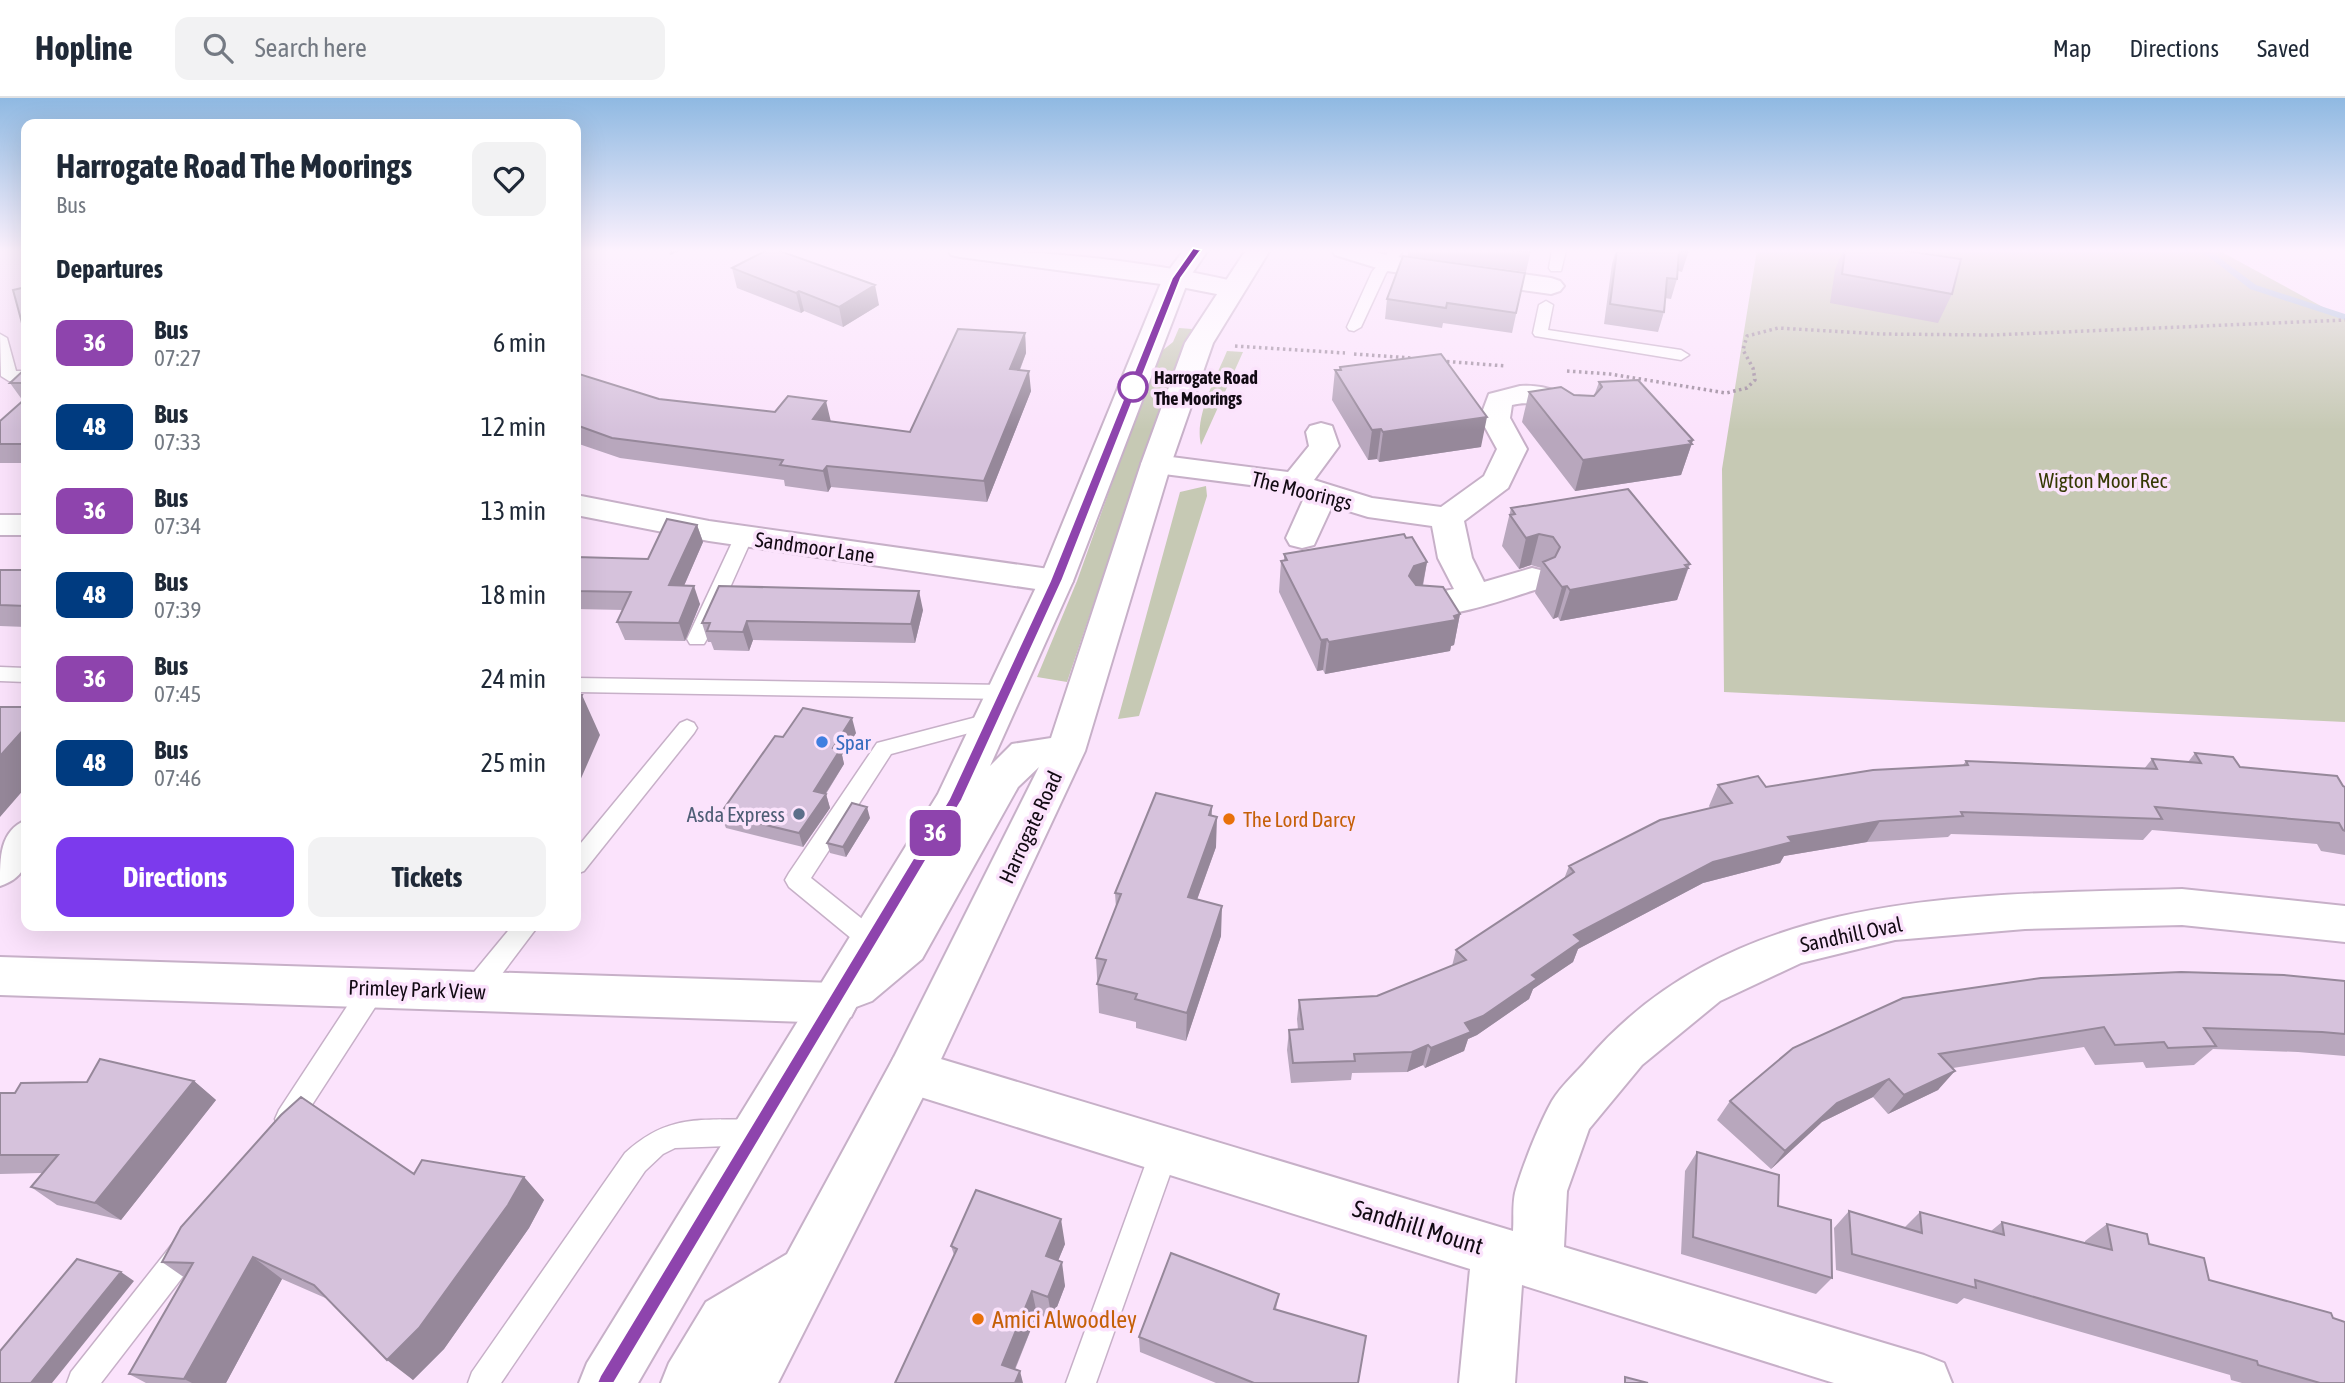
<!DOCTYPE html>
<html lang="en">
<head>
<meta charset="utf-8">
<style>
	body { margin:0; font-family:"Asap Condensed",sans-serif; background:#f2f2f3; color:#1f2937; height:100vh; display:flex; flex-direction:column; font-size:26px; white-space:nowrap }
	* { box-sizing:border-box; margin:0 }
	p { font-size:23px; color:#747a83 }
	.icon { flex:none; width:38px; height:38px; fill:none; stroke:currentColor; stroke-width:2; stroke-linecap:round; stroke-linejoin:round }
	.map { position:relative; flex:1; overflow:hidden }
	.details { position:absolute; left:21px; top:21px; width:560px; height:812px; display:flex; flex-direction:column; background:#fff; border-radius:14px; box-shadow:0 7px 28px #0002 }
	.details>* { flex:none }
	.badge { padding:0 14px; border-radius:10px; font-size:24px; line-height:46px }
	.map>.badge { position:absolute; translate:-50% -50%; box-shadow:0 0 0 4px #fff }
	h2 { padding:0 35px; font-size:26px; line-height:63px }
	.round { display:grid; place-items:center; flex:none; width:74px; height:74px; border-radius:14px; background:#f2f2f3 }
	.summary { display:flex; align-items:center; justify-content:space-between; height:119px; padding:0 35px }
	h1 { font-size:33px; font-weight:700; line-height:52px }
	.primary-button { display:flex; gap:14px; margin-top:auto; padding:14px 35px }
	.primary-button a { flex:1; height:80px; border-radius:14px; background:#7c3aed; color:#fff; font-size:28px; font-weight:700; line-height:80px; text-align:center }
	.primary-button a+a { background:#f2f2f3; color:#1f2937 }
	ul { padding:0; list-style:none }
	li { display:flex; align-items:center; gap:21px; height:84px; padding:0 35px }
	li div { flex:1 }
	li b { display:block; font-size:26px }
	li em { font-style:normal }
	li .badge { min-width:77px; font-weight:700; text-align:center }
	header { display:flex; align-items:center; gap:42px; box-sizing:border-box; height:98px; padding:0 35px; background:#fff; border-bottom:2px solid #e0e1e3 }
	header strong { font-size:33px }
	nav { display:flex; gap:38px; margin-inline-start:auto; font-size:24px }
	.search { width:490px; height:63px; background:#f2f2f3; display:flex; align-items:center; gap:18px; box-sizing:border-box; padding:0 24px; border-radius:14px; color:#747a83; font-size:26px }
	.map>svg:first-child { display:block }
	.green { fill:#c6c9b4 }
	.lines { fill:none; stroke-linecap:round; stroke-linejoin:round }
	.stream { fill:#abc0d9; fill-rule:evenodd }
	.service-casing { stroke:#c7b0c8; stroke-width:3 }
	.minor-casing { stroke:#c7b0c8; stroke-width:4 }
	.trunk-casing { stroke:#c7b0c8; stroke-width:4 }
	.path { stroke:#99879a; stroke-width:3.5; stroke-dasharray:2.5 3.5; stroke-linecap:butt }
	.service { fill:#fff; fill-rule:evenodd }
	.minor { fill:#fff; fill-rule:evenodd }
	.trunk { fill:#fff; fill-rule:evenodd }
	.wall { fill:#b8a7bd }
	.shaded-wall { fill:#96889a }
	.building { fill:#d6c2dc; stroke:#96889a; stroke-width:2 }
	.line { fill:#8e44ad; stroke:#fff; stroke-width:2 }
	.stop-dot { fill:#fff; stroke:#8e44ad; stroke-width:3.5 }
	.shop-dot { fill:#3f7fe0; stroke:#fbe3fc; stroke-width:2.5 }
	.service-dot { fill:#5c6f8a; stroke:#fbe3fc; stroke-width:2.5 }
	.food-dot { fill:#e8710a; stroke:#fbe3fc; stroke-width:2.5 }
	.labels { text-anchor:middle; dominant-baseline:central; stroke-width:7; stroke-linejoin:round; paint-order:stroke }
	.far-stop-label { font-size:18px; font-weight:bold; fill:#120a13; stroke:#fbe3fc; text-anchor:start }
	.park-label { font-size:21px; fill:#353903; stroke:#fbe3fc }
	.street-label { font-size:21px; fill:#120a13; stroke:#fbe3fc }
	.shop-label { font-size:21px; fill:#366cbe; stroke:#fbe3fc; text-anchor:start }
	.service-label { font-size:21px; fill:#4e5e75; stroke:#fbe3fc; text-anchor:end }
	.food-label { font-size:21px; fill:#c56008; stroke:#fbe3fc; text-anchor:start }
	.near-street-label { font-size:24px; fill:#120a13; stroke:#fbe3fc }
	.near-food-label { font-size:24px; fill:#c56008; stroke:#fbe3fc; text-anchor:start }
</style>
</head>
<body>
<header>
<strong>Hopline</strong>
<div class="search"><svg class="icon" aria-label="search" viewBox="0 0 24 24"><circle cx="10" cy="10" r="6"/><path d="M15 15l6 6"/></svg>Search here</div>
<nav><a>Map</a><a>Directions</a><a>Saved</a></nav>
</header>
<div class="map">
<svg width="2345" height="1285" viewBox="0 0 2345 1285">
	<rect width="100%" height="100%" fill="#fbe3fc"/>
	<path class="green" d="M1757 152H2218L2345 221V624L1724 594 1722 371Z
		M1179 230 1192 231 1157 319 1067 584 1037 579 1077 483 1158 256 1173 244Z
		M1227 253 1243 254 1201 347C1194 318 1216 280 1227 253Z
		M1206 388 1207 398 1139 618 1118 621 1180 394Z"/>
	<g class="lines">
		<path class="stream" d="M2200 152H2209L2256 187 2345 216V222L2250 191Z"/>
		<g class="service-casing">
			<path id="service" d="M1390 152H1404L1386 175 1361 229 1354 233 1349 232 1347 229 1372 174Z
				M1552 152H1566L1561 173H1551L1549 170Z
				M1546 203 1553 207 1548 232 1681 252 1689 257 1681 262 1535 238 1533 235 1539 207Z
				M0 236 7 240 16 273H26V283H9L1 278Z
				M744 432 753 438 707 541 704 546H690L687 541 735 438Z
				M0 569 26 570V584L0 583Z
				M576 580 1005 587 1012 589 1015 594 1012 599 1005 601 576 594Z
				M992 615 999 617 1002 622 999 627 891 656 811 780 881 836 884 843 881 850 872 853 863 850 789 789 785 782 789 775 877 645Z
				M687 622 694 625 697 630 694 635 584 773 576 776V751L680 625Z
				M512 828H538L483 901 474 904 465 901 462 893 465 885Z
				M374 878 383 881 386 889 383 897 297 1030 288 1033 279 1030 275 1021 279 1012 365 881Z
				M755 1021 765 1025 768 1034 765 1043 755 1047 675 1050 663 1056 645 1073 501 1285H468L472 1274 625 1055C669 1015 700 1023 755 1021Z
				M1165 1038 1175 1042 1179 1051 1096 1285H1066L1151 1051 1155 1042Z
				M188 1135 198 1139 202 1149 198 1159 101 1285H67L71 1274 178 1139Z"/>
		</g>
		<g class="minor-casing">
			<path id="minor" d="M948 152C1041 152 1150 163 1241 185L1245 191 1241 197 1232 199 1176 188 960 159 951 157Z
				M1332 152H1369L1390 158 1551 180 1560 183 1564 188 1560 193 1551 196 1387 173 1335 157Z
				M1520 288C1545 286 1573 296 1588 317L1583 323C1553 331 1549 297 1512 307L1510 320 1527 351 1508 390 1464 423 1472 460 1484 484 1532 470 1544 473 1549 481 1544 489C1511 499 1443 525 1411 516L1406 508 1411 500 1454 491 1438 460 1432 428 1368 419 1332 408 1314 447 1302 450 1290 447 1286 440 1304 400 1273 390 1156 375 1145 373 1141 366 1145 359 1156 357 1288 374 1309 348 1306 334 1310 328 1321 325 1332 328 1339 348 1314 382 1372 400 1441 409 1484 378 1497 351 1480 320 1489 296Z
				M576 397 709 423 1056 472 1068 475 1073 483 1068 491 1056 494 709 443 576 417Z
				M0 417H26V437H0Z
				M26 722C27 752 34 777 0 788 0 758 0 733 26 722Z
				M2182 791 2345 808V844L2182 827 2025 831 1895 842 1801 865 1720 903 1642 967 1589 1031 1567 1093 1564 1149 1924 1257 1944 1265 1952 1285H1834L1522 1187 1515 1285H1459L1470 1171 911 996 894 989 887 974 894 959 911 952 1513 1133C1514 1120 1512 1104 1516 1091 1523 1067 1540 1024 1552 1003 1561 988 1576 975 1587 962 1735 789 1974 797 2182 791Z
				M0 859 835 885 851 891 858 905 851 919 835 925 0 897Z"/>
		</g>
		<g class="trunk-casing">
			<path id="trunk" d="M1184 152H1208L1189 180 1073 483 990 668 1012 646 1051 640 1141 366 1185 245 1246 152H1270L1213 245 1171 366 1085 653 928 989 778 1285H661L669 1265 706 1204 787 1156 894 959 1039 669 1018 689 922 861 872 903 856 909 638 1285H579L587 1265 938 696 1039 483 1163 180Z"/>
		</g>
		<path class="path" d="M1235 248 1345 255
			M1354 256 1411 260
			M1441 263 1506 268
			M1567 273 1610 276 1726 295 1747 290 1755 282 1753 270 1743 252 1747 238 1778 230 1881 236 1992 237 2345 222"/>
		<use href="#service" class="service"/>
		<use href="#minor" class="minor"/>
		<use href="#trunk" class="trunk"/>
	</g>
	<path class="wall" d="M1408 152H1531L1526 174 1408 158Z
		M1616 152H1689L1682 174 1678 173 1677 181 1671 201 1665 200 1664 214 1658 234 1604 226 1612 166Z
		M1843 152H1899L1952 196 1938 225 1830 205 1835 172Z
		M732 170 879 207 843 229 804 213 801 215 737 190Z
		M1525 175 1512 235 1443 225 1442 230 1385 221 1387 201Z
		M1025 235 1026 255 1020 272 1031 293 987 404 831 389 828 394 785 388 784 382 620 360 576 345V268L580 276 659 301 910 334Z
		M1340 269 1481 349 1379 364 1377 361 1368 362 1332 302 1335 272H1339Z
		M26 270V365H0V323L23 303 10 285Z
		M1599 284 1693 342 1681 377 1575 393 1522 324 1529 294 1594 298Z
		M1511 410 1690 466 1677 502 1560 523 1558 519 1553 521 1535 495 1541 470 1531 467 1519 471 1502 448Z
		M697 427 703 444 684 488 700 506 685 543 625 542 617 524 623 512 576 511V459L648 461Z
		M1406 440 1427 464 1423 488 1460 516 1454 547 1451 548 1450 553 1325 576 1323 572 1317 573 1279 494 1281 463H1284V456Z
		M0 472H26V529L0 528Z
		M923 512 915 545 753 542 749 553 714 552 711 544H708L702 525Z
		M856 635 842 657 844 666 826 696 830 710 803 749 726 730 720 716 783 639Z
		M2195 655 2240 669 2345 689V757L2321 753 2317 746 2152 732 2143 742 1951 736 1948 739 1867 744 1784 758 1780 765 1703 785 1578 851 1573 864 1533 891 1529 901 1477 937 1468 941 1464 953 1425 970 1423 967 1407 974 1352 975 1351 982 1291 985 1287 952 1289 932H1298L1297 921 1299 902 1377 898 1452 868 1456 852 1564 781 1569 768 1710 710 1709 708 1718 687 1766 689 1963 667 1966 663 2144 671 2152 661 2188 664Z
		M1212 718 1216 749 1197 802 1221 838 1186 943 1136 930V924L1099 915 1096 860 1116 810 1115 795Z
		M870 720 846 759 830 755 827 745Z
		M2345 883V958L2298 954 2213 951 2194 967 2146 970 2143 964 2095 967 2084 949 1953 970 1938 992 1888 1016 1873 999 1822 1024 1771 1071 1717 1022 1730 1003 1793 950Z
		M194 983 216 1002 121 1122 57 1107 31 1089 42 1075 0 1076V995H15Z
		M1697 1054 1778 1108 1832 1180 1816 1196 1681 1156 1685 1073Z
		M414 1076 524 1079 544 1102 529 1130 444 1251 413 1282 330 1202 282 1181 226 1285H146L129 1276 185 1180 162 1164Z
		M1849 1113 1904 1130 1920 1114 1991 1133 2002 1124 2085 1145V1143L2107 1126 2149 1146 2209 1182 2345 1285H2242L2231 1282 2230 1277 1964 1200 1957 1206 1836 1172 1834 1130Z
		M1065 1146 1058 1163 1065 1188 1052 1222 1037 1216 1015 1272 895 1285 954 1157 951 1148Z
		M1279 1196 1276 1211 1358 1285H1216L1140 1254 1139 1239Z"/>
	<path class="shaded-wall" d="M669 152H683L670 157Z
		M875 187 879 207 843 229 839 209Z
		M799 193 804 213 801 215 796 195Z
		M1025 235 1026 255 1012 291 1010 271Z
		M577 268 585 288 576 293V269Z
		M1029 273 1031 293 987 404 984 383Z
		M826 303 831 324 813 321Z
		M1487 319 1481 349 1379 364 1383 334Z
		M1381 331 1377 361 1368 362 1372 332Z
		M1693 342 1681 377 1575 393 1583 362Z
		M827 368 831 389 828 394 823 373Z
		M697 427 703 444 676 506 669 487Z
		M1539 436 1531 467 1519 471 1526 440Z
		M1427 464 1421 495 1409 478 1414 468Z
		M1688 470 1677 502 1560 523 1570 492Z
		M694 488 700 506 685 543 679 525Z
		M1567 488 1558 519 1553 521 1562 489Z
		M919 493 923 512 915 545 911 526Z
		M1460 516 1454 547 1451 548 1450 553 1325 576 1329 544Z
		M747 523 753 542 749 553 743 534Z
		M1327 541 1323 572 1317 573 1321 542Z
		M582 597 600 637 579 685 576 678V609Z
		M852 620 856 635 842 657 844 666 824 698 826 696 830 710 803 749 799 735 814 693 833 650Z
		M26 629V689L0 719V658Z
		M1212 708 1211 733 1217 719 1216 749 1187 829 1188 799Z
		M867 709 870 720 846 759 843 749Z
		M1880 723 1867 744 1784 758 1780 765 1703 785 1578 851 1573 864 1533 891 1529 901 1477 937 1468 941 1464 953 1425 970 1431 950 1532 877 1574 837 1713 764 1788 739Z
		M1222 808 1221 838 1186 943 1187 915Z
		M1428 947 1423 967 1407 974 1412 954Z
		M1955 973 1938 992 1888 1016 1904 997Z
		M1889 981 1873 999 1822 1024 1771 1071 1785 1053 1837 1005Z
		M194 983 216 1002 121 1122 95 1105Z
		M524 1079 544 1102 529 1130 444 1251 413 1282 387 1262Z
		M1061 1121 1065 1146 1050 1182 1046 1158Z
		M253 1159 282 1181 226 1285H192L184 1281Z
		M1062 1164 1065 1188 1052 1222 1048 1199Z
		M121 1174 134 1183 52 1285H31Z
		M1032 1193 1037 1216 1009 1285 1002 1267Z
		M1020 1273 1023 1285H1015Z"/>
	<path class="building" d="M767 152H777L875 187 839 209 799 193 796 195 732 170Z
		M1509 152H1531L1530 154Z
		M1617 152H1689L1688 154 1679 153 1677 181 1667 180 1664 214 1610 206Z
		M1845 152H1899L1961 161 1952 196 1842 176Z
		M1403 158 1525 175 1516 215 1447 205 1446 210 1387 201Z
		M26 189V240L13 192Z
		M958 231 1025 235 1010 271 1029 273 984 383 827 368 823 373 780 367 783 362 612 340 576 327V275L659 301 775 314 788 298 826 303 813 321 910 334Z
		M1441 256 1487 319 1383 334 1381 331 1372 332 1335 272H1341L1340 269Z
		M26 270V285H10Z
		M1638 282 1693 342 1689 343 1692 346 1583 362 1529 294 1561 289 1574 297 1594 298 1602 289 1599 284Z
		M26 300V346H0V323Z
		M1628 391 1690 466 1685 467 1688 470 1570 492 1567 488 1562 489 1543 464 1555 459 1560 449 1553 439 1539 436 1526 440 1510 417 1515 416 1511 410Z
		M667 421 697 427 669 487 694 488 679 525 617 524 631 494 576 493V459L648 461Z
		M1404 436 1406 440 1412 439 1427 464 1414 468 1409 478 1416 487 1443 489 1460 516 1454 518 1456 522 1329 544 1327 541 1321 542 1281 463 1287 462 1284 456Z
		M0 472H26V508L0 507Z
		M719 488 919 493 911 526 747 523 743 534 707 533 710 525H702Z
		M576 597H582L576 609Z
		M0 609H26V629L0 658Z
		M803 610 852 620 833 650 840 652 814 693 826 696 799 735 720 716 775 638 783 639Z
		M2195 655 2233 659 2240 669 2337 678 2343 688 2345 689V733L2343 732 2339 725 2155 709 2162 721 1961 714 1963 718 1880 723 1788 739 1792 744 1713 764 1574 837 1581 843 1532 877 1537 881 1483 918 1465 925 1471 934 1431 950 1428 947 1412 954 1354 956 1355 963 1293 965 1289 932 1303 931 1299 902 1377 898 1466 862 1456 852 1574 774 1569 768 1660 722 1732 705 1718 687 1758 678 1766 689 1873 672 1968 667 1966 663 2157 671 2152 661 2201 665Z
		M1156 695 1212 708 1209 717 1217 719 1188 799 1222 808 1187 915 1135 901 1137 896 1097 886 1106 862 1096 860 1121 796 1115 795Z
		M852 705 867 709 843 749 827 745Z
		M2181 874 2284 877 2345 883V936L2322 934 2204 930 2216 948 2168 950 2164 944 2115 947 2104 929 1939 956 1955 973 1904 997 1889 981 1837 1005 1785 1053 1730 1003 1793 950 1903 900 2041 880Z
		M100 961 194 983 95 1105 31 1089 58 1057H0V995H15L21 985 87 984Z
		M301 999 414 1076 422 1062 524 1079 508 1107 419 1230 387 1262 314 1187 253 1159 184 1281 129 1276 193 1165 162 1164 181 1129 281 1017Z
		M1697 1054 1779 1077 1778 1108 1831 1122 1832 1180 1693 1139Z
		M976 1092 1061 1121 1046 1158 1062 1164 1048 1199 1032 1193 1002 1267 1020 1273 1015 1285H895L957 1151 951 1148Z
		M1849 1113 1922 1135 1920 1114 2004 1137 2002 1124 2112 1152 2107 1126 2147 1136 2149 1146 2204 1160 2209 1182 2331 1215 2333 1220 2345 1224V1285H2320L2258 1267 2257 1263 1975 1182 1976 1190 1852 1156Z
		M1171 1155 1279 1196 1274 1211 1366 1238 1358 1285H1254L1139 1239Z
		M77 1161 121 1174 31 1285H0V1253Z
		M1625 1279 1648 1285H1625Z"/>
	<linearGradient id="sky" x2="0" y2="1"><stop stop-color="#8fb9e2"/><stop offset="0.46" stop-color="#fdf2fe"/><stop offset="1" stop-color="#fdf2fe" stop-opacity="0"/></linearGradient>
	<rect width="2345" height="332" fill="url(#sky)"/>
	<path class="line" d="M1193 150 1201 152 1181 180 1062 483 962 702 614 1285H597L600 1278 949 701 1050 483 1172 180Z"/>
	<circle class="stop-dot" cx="1133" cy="289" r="14"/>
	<circle class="shop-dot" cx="822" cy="644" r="7"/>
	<circle class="service-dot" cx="799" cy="716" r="7"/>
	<g class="food-dot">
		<circle cx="1229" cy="721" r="7"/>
		<circle cx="978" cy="1221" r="7"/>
	</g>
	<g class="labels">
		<g class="far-stop-label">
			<text x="1154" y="279">Harrogate Road<tspan x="1154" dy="21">The Moorings</tspan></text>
		</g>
		<g class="park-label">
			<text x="2103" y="382">Wigton Moor Rec</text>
		</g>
		<g class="street-label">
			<text transform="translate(1302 392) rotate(14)">The Moorings</text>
			<text transform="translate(815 449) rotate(8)">Sandmoor Lane</text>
			<text transform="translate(1030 729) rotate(-65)">Harrogate Road</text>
			<text transform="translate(1851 836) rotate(-12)">Sandhill Oval</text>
			<text transform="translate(417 891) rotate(2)">Primley Park View</text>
		</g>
		<g class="shop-label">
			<text x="836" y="644">Spar</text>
		</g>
		<g class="service-label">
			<text x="785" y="716">Asda Express</text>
		</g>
		<g class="food-label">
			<text x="1243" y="721">The Lord Darcy</text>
		</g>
		<g class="near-street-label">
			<text transform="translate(1418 1129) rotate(17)">Sandhill Mount</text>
		</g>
		<g class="near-food-label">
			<text x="992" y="1221">Amici Alwoodley</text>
		</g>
	</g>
</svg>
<b class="badge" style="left:935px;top:735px;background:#8e44ad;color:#fff">36</b>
<section class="details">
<div class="summary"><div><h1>Harrogate Road The Moorings</h1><p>Bus</p></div><a class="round"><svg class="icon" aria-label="heart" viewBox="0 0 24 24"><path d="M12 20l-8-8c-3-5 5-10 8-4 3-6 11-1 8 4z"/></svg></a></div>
<h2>Departures</h2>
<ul>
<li><span class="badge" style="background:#8e44ad;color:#fff">36</span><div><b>Bus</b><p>07:27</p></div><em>6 min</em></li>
<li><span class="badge" style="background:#003b80;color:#fff">48</span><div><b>Bus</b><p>07:33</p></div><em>12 min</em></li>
<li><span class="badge" style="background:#8e44ad;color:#fff">36</span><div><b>Bus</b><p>07:34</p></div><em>13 min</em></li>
<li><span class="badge" style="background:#003b80;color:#fff">48</span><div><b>Bus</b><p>07:39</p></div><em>18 min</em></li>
<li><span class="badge" style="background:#8e44ad;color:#fff">36</span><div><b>Bus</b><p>07:45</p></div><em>24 min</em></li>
<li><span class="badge" style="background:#003b80;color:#fff">48</span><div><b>Bus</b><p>07:46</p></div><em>25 min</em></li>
</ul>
<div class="primary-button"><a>Directions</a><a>Tickets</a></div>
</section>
</div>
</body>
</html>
